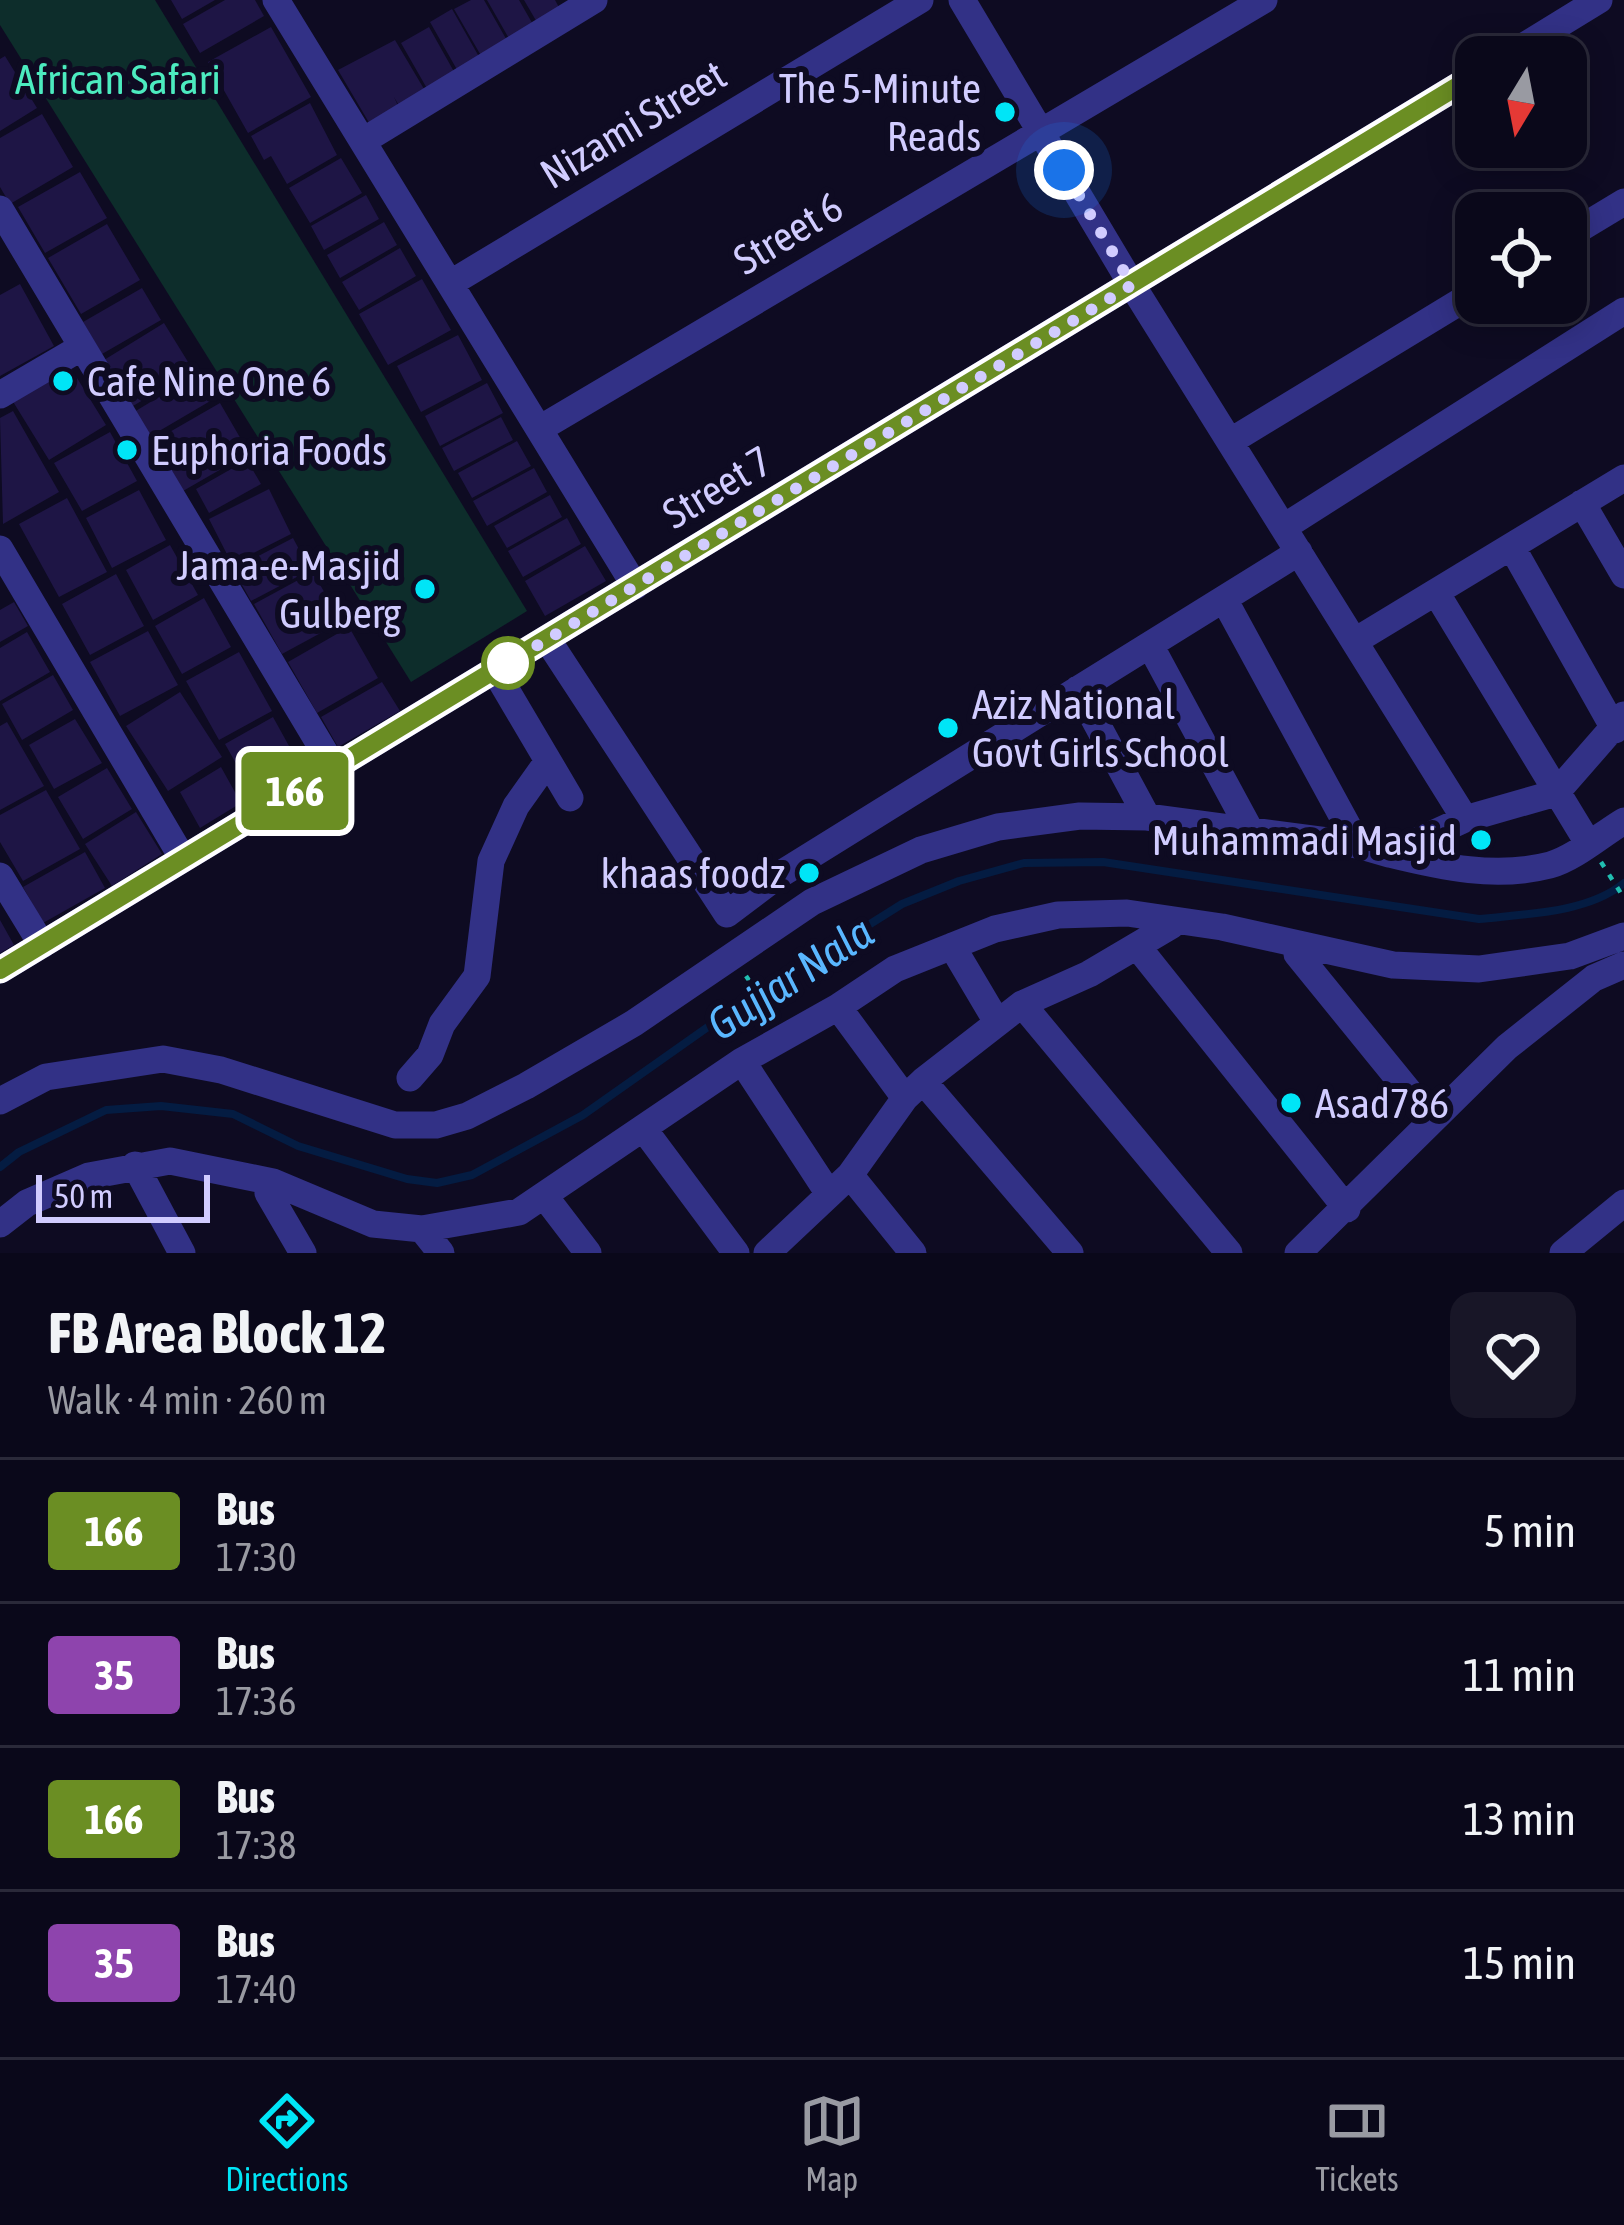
<!DOCTYPE html>
<html lang="en">
<head>
<meta charset="utf-8">
<style>
	body { margin:0; font-family:"Asap Condensed",sans-serif; background:#181627; color:#f1f3f6; height:100vh; display:flex; flex-direction:column; font-size:45px; white-space:nowrap }
	* { box-sizing:border-box; margin:0 }
	p { font-size:39px; color:#999aa2 }
	.icon { flex:none; width:66px; height:66px; fill:none; stroke:currentColor; stroke-width:2; stroke-linecap:round; stroke-linejoin:round }
	.map { position:relative; height:1253px; overflow:hidden }
	.details { display:flex; flex-direction:column; background:#0a081a; flex:1 }
	.details>* { flex:none }
	.badge { padding:0 24px; border-radius:9px; font-size:42px; line-height:78px }
	.needle { width:78px; rotate:190deg }
	.buttons { position:absolute; left:1455px; top:36px; display:grid; gap:24px }
	.buttons a { display:grid; place-items:center; width:132px; height:132px; border-radius:24px; background:#0a081a; box-shadow:0 6px 30px #0003,0 0 0 3px #2a2939; font-size:60px }
	.scale { position:absolute; left:36px; bottom:30px; width:174px; box-sizing:border-box; padding-left:12px; border:6px solid #d1ccff; border-top:0; font-size:33px; line-height:42px; white-space:nowrap; color:#d1ccff; -webkit-text-stroke:9px #0e0b22; paint-order:stroke }
	.you { position:absolute; width:60px; height:60px; margin:-30px; border:9px solid #fff; border-radius:50%; background:#1a73e8; box-shadow:0 0 0 18px #1a73e833 }
	.map>.badge { position:absolute; translate:-50% -50%; box-shadow:0 0 0 6px #fff }
	.round { display:grid; place-items:center; flex:none; width:126px; height:126px; border-radius:24px; background:#181627 }
	.summary { display:flex; align-items:center; justify-content:space-between; height:204px; padding:0 48px }
	h1 { font-size:57px; font-weight:700; line-height:90px }
	ul { padding:0; list-style:none }
	li { display:flex; align-items:center; gap:36px; height:144px; padding:0 48px; border-top:3px solid #2a2939 }
	li div { flex:1 }
	li b { display:block; font-size:45px }
	li em { font-style:normal }
	li .badge { min-width:132px; font-weight:700; text-align:center }
	.tab-bar { display:flex; justify-content:space-around; align-items:center; height:168px; border-top:3px solid #2a2939; background:#0a081a; font-size:33px; color:#999aa2 }
	.tab-bar a { display:grid; justify-items:center; gap:6px }
	.tab-bar .selected { color:#00e5f7 }
	.map>svg:first-child { display:block }
	.green { fill:#0d2d2b }
	.lines { fill:none; stroke-linecap:round; stroke-linejoin:round }
	.stream { stroke:#041c42; stroke-width:8 }
	.building { fill:#1e1545 }
	.path { stroke:#21beb1; stroke-width:4.5; stroke-dasharray:6 9; stroke-linecap:butt }
	.minor { stroke:#323186; stroke-width:27 }
	.line-casing { stroke:#fff; stroke-width:27 }
	.line { stroke:#6b8e23; stroke-width:18 }
	.walk { stroke:#d1ccff; stroke-width:12; stroke-dasharray:0 21.6 }
	.poi-dot { fill:#00e5f7; stroke:#0e0b22; stroke-width:4.5 }
	.stop-dot { fill:#fff; stroke:#6b8e23; stroke-width:6 }
	.labels { text-anchor:middle; dominant-baseline:central; stroke-width:12; stroke-linejoin:round; paint-order:stroke }
	.park-label { font-size:42px; fill:#4cebbf; stroke:#0e0b22 }
	.poi-label { font-size:42px; fill:#d1ccff; stroke:#0e0b22; text-anchor:end }
	.street-label { font-size:42px; fill:#d1ccff; stroke:#0e0b22 }
	.water-label { font-size:45px; font-style:italic; fill:#5ab7ff; stroke:#0e0b22 }
</style>
</head>
<body>
<div class="map">
<svg width="1624" height="1253" viewBox="0 0 1624 1253">
	<rect width="100%" height="100%" fill="#0e0b22"/>
	<path class="green" d="M0 0H155L527 611 411 682 0 25Z"/>
	<g class="lines">
		<path class="stream" d="M0 1167 19 1152 106 1110 161 1106 233 1114 298 1146 407 1179 437 1183 472 1175 583 1115 722 1017 902 904 959 881 1024 863 1103 862 1479 919C1525 914 1588 913 1624 883"/>
	</g>
	<path class="building" d="M171 0H215L182 19Z
		M225 0H255L264 16 200 53 183 24Z
		M471 0H484L509 44 483 59 454 9Z
		M487 0H519L535 28 511 42Z
		M524 0H555L561 11 538 24Z
		M452 9 482 62 460 75 430 22Z
		M271 27 311 97 248 133 208 62Z
		M429 27 457 77 429 92 401 43Z
		M395 40 427 94 401 109 394 97 400 110 371 126 338 70Z
		M5 56 37 108 0 131V59Z
		M310 103 337 155 287 184 271 156 264 160 251 136Z
		M42 114 73 167 10 204 0 187V138Z
		M341 158 362 193 310 223 289 188Z
		M80 172 107 218 45 253 18 207Z
		M366 195 379 219 324 250 311 226Z
		M384 222 397 245 340 278 327 255Z
		M107 224 140 280 81 314 48 258Z
		M400 248 416 276 359 310 342 282Z
		M422 279 451 330 388 365 359 314Z
		M20 284 54 346 0 376V295Z
		M142 288 161 320 102 354 83 322Z
		M164 323 193 370 133 406 104 360Z
		M458 335 482 380 421 412 397 366Z
		M69 365 106 425 49 460 12 400Z
		M197 374 212 400 149 437 134 412Z
		M487 383 503 413 440 446 425 416Z
		M220 403 249 453 183 491 154 441Z
		M13 411 59 492 3 524 0 418Z
		M501 417 513 440 454 471 442 448Z
		M110 432 137 481 82 511 54 463Z
		M517 441 531 466 472 498 458 473Z
		M247 460 261 484 209 513 196 489Z
		M534 468 547 492 487 526 473 501Z
		M269 489 291 534 232 564 209 519Z
		M139 490 166 540 112 568 86 518Z
		M550 495 562 517 507 548 494 526Z
		M67 498 107 572 59 597 19 524Z
		M567 518 581 544 523 577 508 551Z
		M293 538 310 570 251 601 233 569Z
		M170 545 198 595 153 620 126 570Z
		M585 546 606 581 545 616 525 581Z
		M313 572 341 622 282 654 254 604Z
		M116 574 144 626 90 655 62 604Z
		M204 598 231 647 182 674 155 626Z
		M14 602 28 626 0 642V610Z
		M349 627 378 678 317 713 288 662Z
		M148 631 178 685 120 716 90 662Z
		M27 632 50 672 0 701V648Z
		M239 652 272 711 219 740 186 681Z
		M53 675 73 710 22 740 2 704Z
		M382 682 400 711 338 747 321 717Z
		M180 692 222 757 168 791 126 726Z
		M273 717 299 764 251 790 225 744Z
		M75 719 102 763 54 789 29 745Z
		M7 722 44 786 0 810V726Z
		M221 767 241 803 200 828 180 792Z
		M107 768 132 809 83 839 58 797Z
		M46 790 80 849 23 881 0 842V815Z
		M136 812 162 854 112 886 85 844Z
		M85 852 105 888 43 923 23 887Z
		M0 920 14 945 0 953Z"/>
	<g class="lines">
		<path class="path" d="M1601 862 1624 898
			M746 976 774 1016"/>
		<path class="minor" d="M276 0 635 586
			M962 0 1132 285 1465 819
			M1506 57 1599 0
			M363 141 594 0
			M0 209 334 768
			M1566 237 1624 202
			M451 283 920 0
			M0 395 82 347
			M541 428 1264 0
			M1231 441 1476 292
			M1582 503 1624 575
			M1284 527 1624 311
			M0 549 183 859
			M1513 549 1615 730
			M1437 594 1588 843
			M1225 601 1358 845
			M547 639 727 914 776 877 1299 552
			M1355 641 1624 478
			M1150 645 1251 832
			M495 671 570 798
			M1078 689 1147 817
			M1389 854C1442 867 1496 879 1550 865 1575 858 1602 834 1624 821
			M0 876 42 945
			M1300 945 1297 954 1432 1120
			M952 946 997 1022
			M1137 946 1347 1209
			M0 970 1476 75
			M1022 1004 1229 1253
			M838 1007 905 1098
			M742 1061 829 1194
			M410 1078 430 1055 442 1024 477 976 491 861 516 806 548 761
			M923 1081 1070 1253
			M0 1101 46 1077 163 1059 221 1070 395 1125H436L467 1116 526 1086 634 1023 812 902 921 850 998 827 1080 816 1147 817 1358 845 1389 854 1465 819 1556 793 1624 715
			M643 1128 736 1253
			M135 1165 182 1253
			M850 1175 913 1253
			M273 1182 268 1193 303 1253
			M546 1198 588 1253
			M0 1224 27 1203 89 1176 170 1161 273 1182 373 1224 422 1229 519 1212 742 1061 838 1007 895 969 995 929 1058 915 1127 913 1222 927 1393 965 1479 969 1570 956 1624 936
			M422 1229 441 1253
			M767 1253 850 1175 905 1098 923 1081 1022 1004 1089 974 1172 925V920
			M1298 1253 1507 1047 1594 978 1624 965
			M1563 1253 1624 1203"/>
	</g>
	<g class="lines">
		<g class="line-casing">
			<path id="line" d="M0 970 1476 75"/>
		</g>
		<use href="#line" class="line"/>
		<path class="walk" d="M508 663 495 671 1132 285 1064 170"/>
	</g>
	<g class="poi-dot">
		<circle cx="1005" cy="112" r="12"/>
		<circle cx="63" cy="381" r="12"/>
		<circle cx="127" cy="450" r="12"/>
		<circle cx="425" cy="589" r="12"/>
		<circle cx="948" cy="728" r="12"/>
		<circle cx="1481" cy="840" r="12"/>
		<circle cx="809" cy="873" r="12"/>
		<circle cx="1291" cy="1103" r="12"/>
	</g>
	<circle class="stop-dot" cx="508" cy="663" r="24"/>
	<g class="labels">
		<g class="park-label">
			<text x="118" y="79">African Safari</text>
		</g>
		<g class="poi-label">
			<text x="981" y="88">The 5-Minute<tspan x="981" dy="48">Reads</tspan></text>
			<text x="87" y="381" text-anchor="start">Cafe Nine One 6</text>
			<text x="151" y="450" text-anchor="start">Euphoria Foods</text>
			<text x="401" y="565">Jama-e-Masjid<tspan x="401" dy="48">Gulberg</tspan></text>
			<text x="972" y="704" text-anchor="start">Aziz National<tspan x="972" dy="48">Govt Girls School</tspan></text>
			<text x="1457" y="840">Muhammadi Masjid</text>
			<text x="785" y="873">khaas foodz</text>
			<text x="1315" y="1103" text-anchor="start">Asad786</text>
		</g>
		<g class="street-label">
			<text transform="translate(633 124) rotate(-31)">Nizami Street</text>
			<text transform="translate(788 233) rotate(-31)">Street 6</text>
			<text transform="translate(717 487) rotate(-31)">Street 7</text>
		</g>
		<g class="water-label">
			<text transform="translate(790 978) rotate(-33)">Gujjar Nala</text>
		</g>
	</g>
</svg>
<div class="buttons">
<a><svg class="needle" viewBox="-14 -14 28 28"><path d="M0-13l5 13h-10z" fill="#e53935"/><path d="M0 13l5-13h-10z" fill="#999aa2"/></svg></a>
<a><svg class="icon" aria-label="locate" viewBox="0 0 24 24"><circle cx="12" cy="12" r="6"/><path d="M12 2v4M12 18v4M2 12h4M18 12h4"/></svg></a>
</div>
<div class="scale">50 m</div>
<div class="you" style="left:1064px;top:170px"></div>
<b class="badge" style="left:295px;top:791px;background:#6b8e23;color:#fff">166</b>
</div>
<section class="details">
<div class="summary"><div><h1>FB Area Block 12</h1><p>Walk · 4 min · 260 m</p></div><a class="round"><svg class="icon" aria-label="heart" viewBox="0 0 24 24"><path d="M12 20l-8-8c-3-5 5-10 8-4 3-6 11-1 8 4z"/></svg></a></div>
<ul>
<li><span class="badge" style="background:#6b8e23;color:#fff">166</span><div><b>Bus</b><p>17:30</p></div><em>5 min</em></li>
<li><span class="badge" style="background:#8e44ad;color:#fff">35</span><div><b>Bus</b><p>17:36</p></div><em>11 min</em></li>
<li><span class="badge" style="background:#6b8e23;color:#fff">166</span><div><b>Bus</b><p>17:38</p></div><em>13 min</em></li>
<li><span class="badge" style="background:#8e44ad;color:#fff">35</span><div><b>Bus</b><p>17:40</p></div><em>15 min</em></li>
</ul>
</section>
<nav class="tab-bar">
<a class="selected"><svg class="icon" aria-label="directions" viewBox="0 0 24 24"><path d="M12 3l9 9-9 9-9-9zM9 14v-3h6M13 9l2 2-2 2"/></svg>Directions</a>
<a><svg class="icon" aria-label="map" viewBox="0 0 24 24"><path d="M3 6l6-2 6 2 6-2v14l-6 2-6-2-6 2zM9 4v14M15 6v14"/></svg>Map</a>
<a><svg class="icon" aria-label="tickets" viewBox="0 0 24 24"><path d="M3 7h18v10H3zM15 7v10"/></svg>Tickets</a>
</nav>
</body>
</html>
